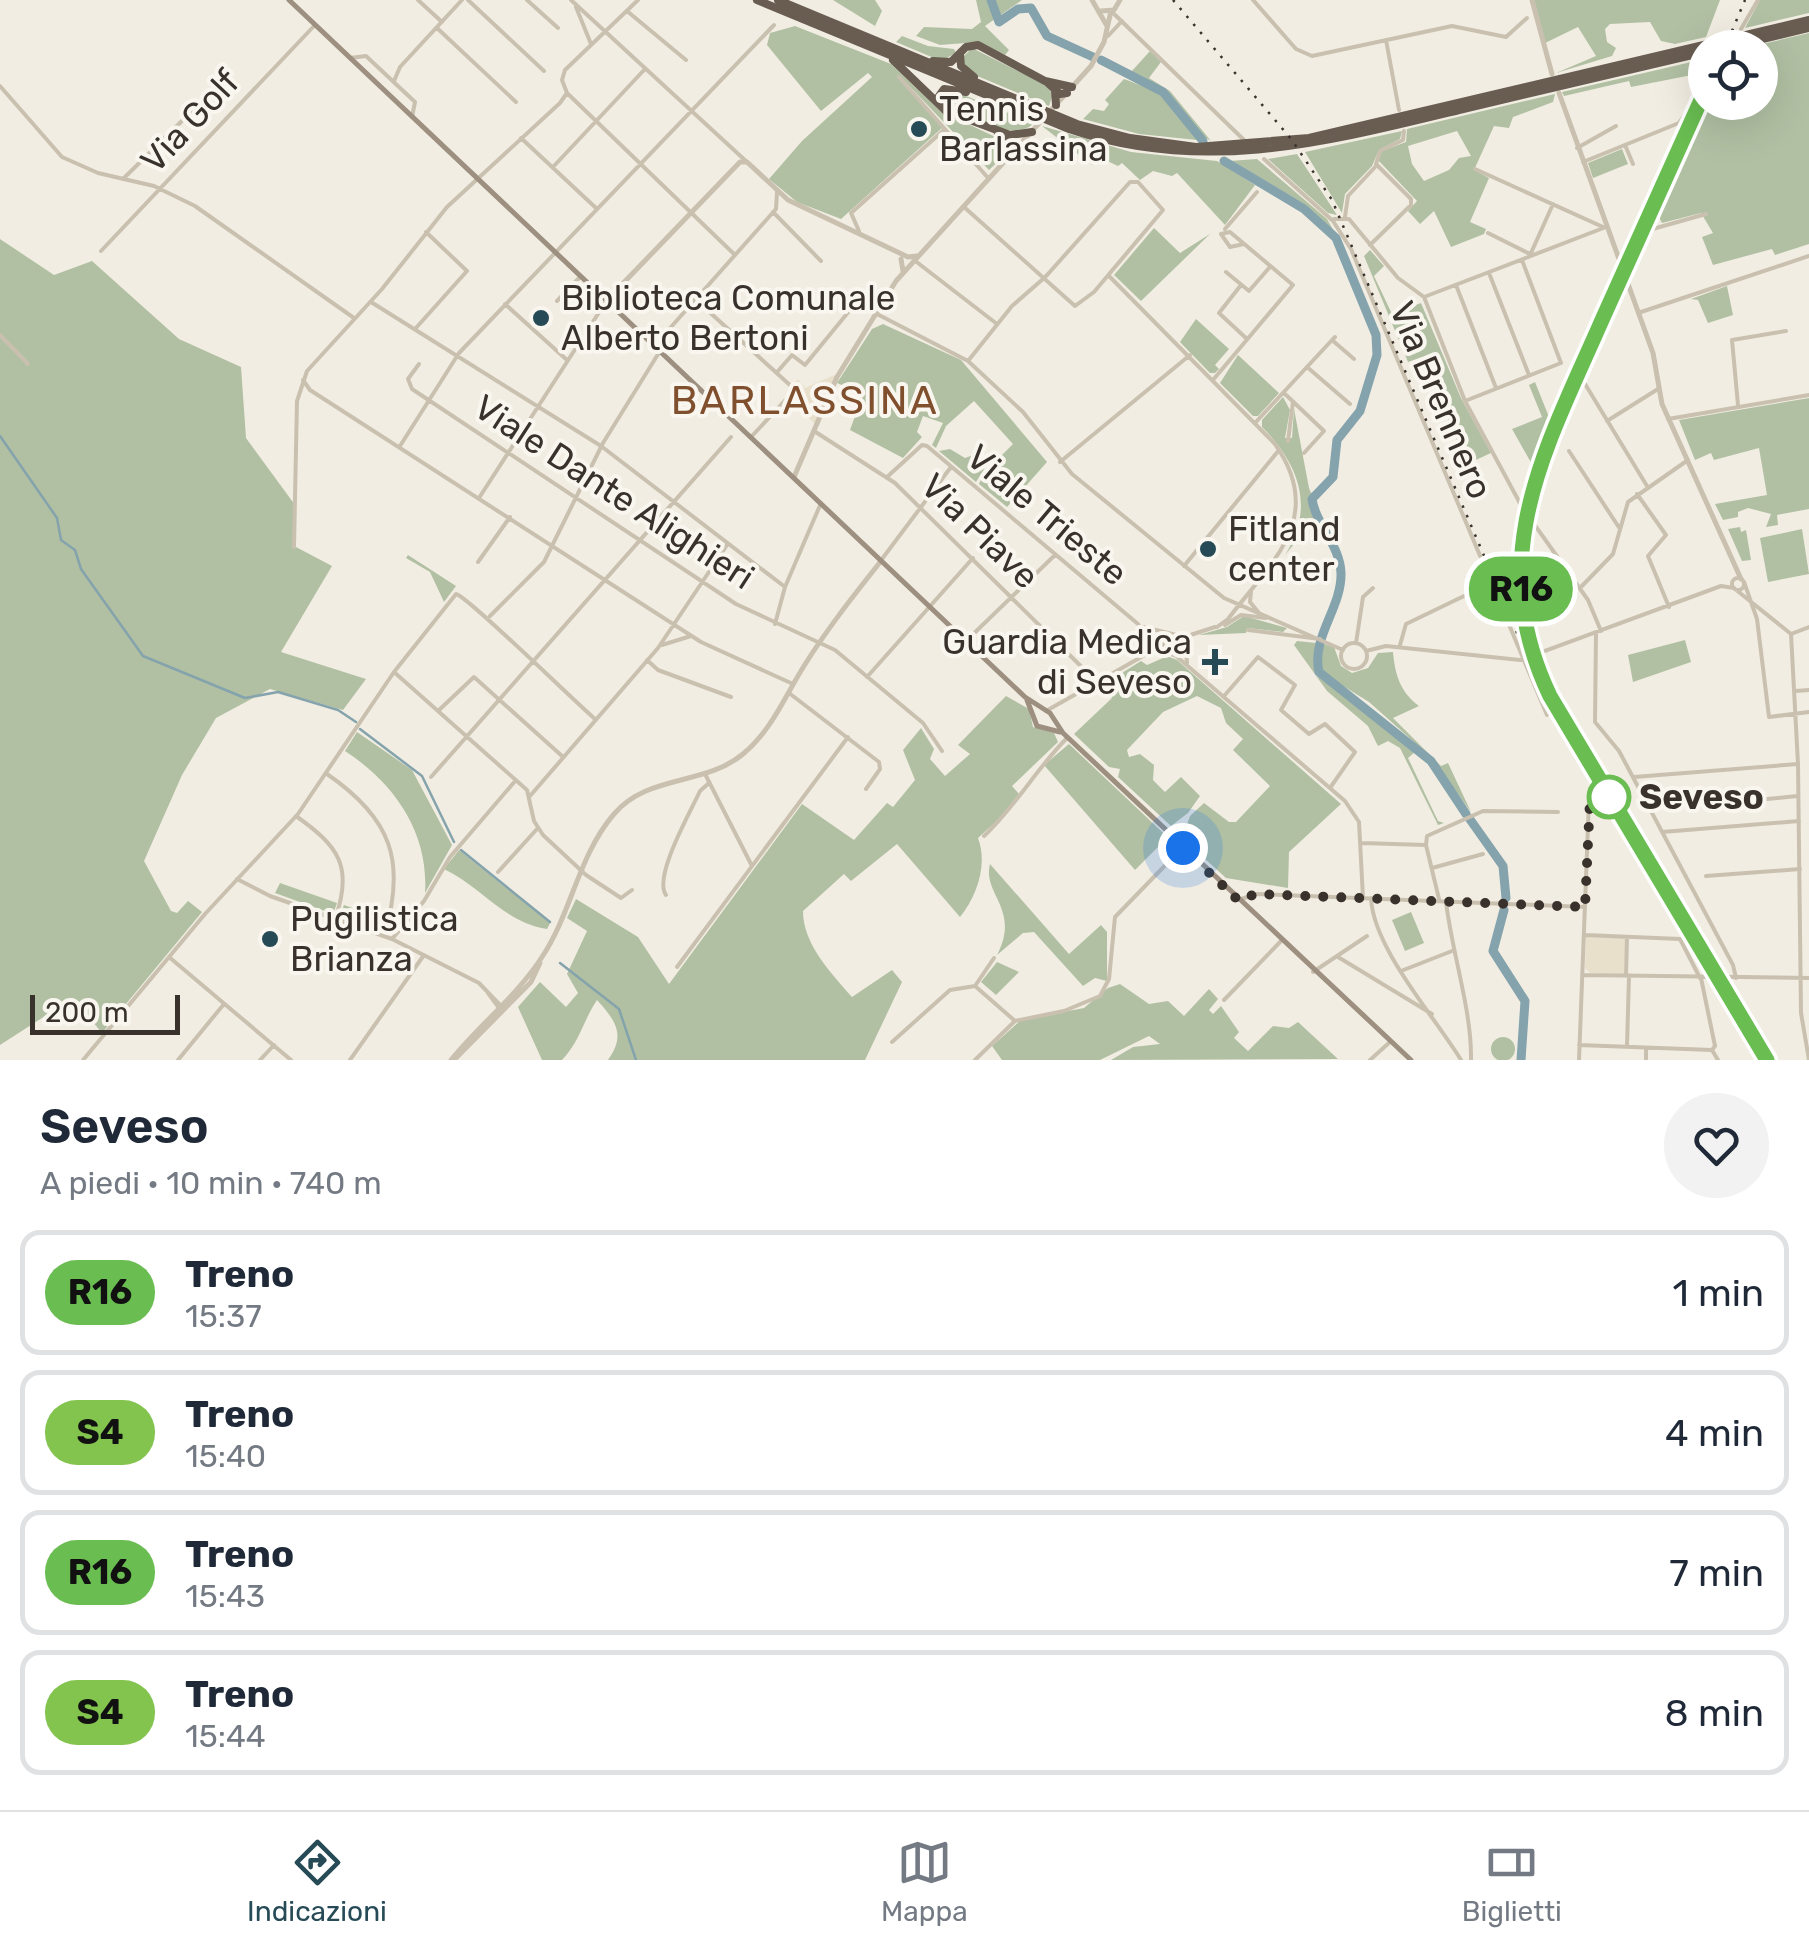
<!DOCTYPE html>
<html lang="it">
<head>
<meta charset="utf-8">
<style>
	body { margin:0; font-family:Rubik,sans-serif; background:#f2f2f3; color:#1f2937; height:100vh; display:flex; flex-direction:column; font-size:38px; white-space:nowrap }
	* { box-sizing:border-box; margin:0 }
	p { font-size:32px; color:#747a83 }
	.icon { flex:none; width:55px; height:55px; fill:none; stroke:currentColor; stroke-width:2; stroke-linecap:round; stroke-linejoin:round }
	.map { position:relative; height:1060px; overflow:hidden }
	.drawer { display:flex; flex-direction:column; background:#fff; flex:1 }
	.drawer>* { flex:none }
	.badge { padding:0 20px; border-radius:32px; font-size:35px; line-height:65px }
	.controls { position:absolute; left:1688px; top:30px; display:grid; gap:20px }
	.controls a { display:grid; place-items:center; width:90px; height:90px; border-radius:50%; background:#fff; box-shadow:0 10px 40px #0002; font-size:50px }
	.scale { position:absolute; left:30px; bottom:25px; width:150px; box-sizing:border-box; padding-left:10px; border:5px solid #39322c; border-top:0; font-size:28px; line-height:35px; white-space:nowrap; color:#39322c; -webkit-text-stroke:8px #f9f6ef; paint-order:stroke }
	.you { position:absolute; width:50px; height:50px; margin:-25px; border:8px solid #fff; border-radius:50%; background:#1a73e8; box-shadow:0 0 0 15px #1a73e833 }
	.map>.badge { position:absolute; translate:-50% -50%; box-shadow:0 0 0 5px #fff }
	.round { display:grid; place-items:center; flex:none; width:105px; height:105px; border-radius:52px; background:#f2f2f3 }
	.overview { display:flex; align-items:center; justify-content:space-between; height:170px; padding:0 40px }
	h1 { font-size:48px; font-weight:600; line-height:75px }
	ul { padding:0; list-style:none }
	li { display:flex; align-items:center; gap:30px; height:125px; margin:0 20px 15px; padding:0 20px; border:5px solid #e0e1e3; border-radius:20px }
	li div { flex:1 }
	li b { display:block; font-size:38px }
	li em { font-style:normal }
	li .badge { min-width:110px; font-weight:700; text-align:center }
	.tab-bar { display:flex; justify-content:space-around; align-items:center; height:140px; border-top:2px solid #e0e1e3; background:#fff; font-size:28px; color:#747a83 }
	.tab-bar a { display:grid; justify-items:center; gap:5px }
	.tab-bar .active { color:#264b57 }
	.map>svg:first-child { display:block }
	.green { fill:#b1c0a3; fill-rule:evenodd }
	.plaza { fill:#e8e0cb }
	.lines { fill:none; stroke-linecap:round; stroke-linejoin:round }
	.stream { stroke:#84a3ac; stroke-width:2.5 }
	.river { stroke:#84a3ac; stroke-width:9 }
	.minor { stroke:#c9c0af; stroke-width:4 }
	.tertiary { stroke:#c9c0af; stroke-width:5 }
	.secondary { stroke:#9d9080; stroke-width:5 }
	.trunk { stroke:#695d52; stroke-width:8 }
	.rail { stroke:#39322c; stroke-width:2.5; stroke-dasharray:2.5 8; stroke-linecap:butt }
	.line-casing { stroke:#fff; stroke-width:22 }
	.line { stroke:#69bd51; stroke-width:15 }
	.walk { stroke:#39322c; stroke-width:10; stroke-dasharray:0 18 }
	.poi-dot { fill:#264b57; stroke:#f9f6ef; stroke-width:4 }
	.stop-dot { fill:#fff; stroke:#69bd51; stroke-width:5 }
	.labels { text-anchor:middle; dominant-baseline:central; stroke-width:8; stroke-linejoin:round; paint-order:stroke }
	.poi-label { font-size:35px; fill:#39322c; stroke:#f9f6ef; text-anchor:start }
	.street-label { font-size:35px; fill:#39322c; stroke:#f9f6ef }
	.stop-label { font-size:35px; font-weight:bold; fill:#39322c; stroke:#f9f6ef; text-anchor:start }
	.quarter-label { font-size:40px; letter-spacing:2.5px; fill:#804f2d; stroke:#f9f6ef }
</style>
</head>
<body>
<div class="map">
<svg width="1809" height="1060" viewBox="0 0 1809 1060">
	<rect width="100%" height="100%" fill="#f2ede2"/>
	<path class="green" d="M833 0H875L882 11 875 26Z
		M976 0H1022L985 26 1009 50 1005 55 978 42 940 45 916 36 924 27 972 29 981 22Z
		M1534 0H1720L1706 37 1675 44 1661 41 1650 22 1610 24 1605 29 1607 42 1616 48 1612 56 1556 73 1596 56 1578 27 1545 43Z
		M1760 0H1809V13L1745 28Z
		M795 26 891 64 940 111 1002 140 1004 156 989 170 899 75 942 128 841 219 797 202 769 179 802 141 872 77 868 73 821 111 767 45 770 33Z
		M1809 33V244L1775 255 1772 249 1713 265 1702 237 1713 233 1701 213 1662 223 1658 215 1709 103 1760 102V48L1750 47Z
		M902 36 928 46 954 49 956 53 941 61 896 42Z
		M972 48 1046 85 1053 94 1049 106 970 73 962 58Z
		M1150 51 1161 62 1149 78 1170 91 1211 141 1201 135 1166 91 1131 72Z
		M1700 60 1697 74 1631 87 1629 81 1564 96 1562 92Z
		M1124 79C1170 96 1167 98 1197 140L1139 134 1083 119 1093 109 1104 111 1109 104 1105 100Z
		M946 91 956 92 1034 123C1014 143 972 117 948 109L942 104Z
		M1555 94 1553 102 1513 117 1509 128 1494 126 1474 170 1489 178 1470 222 1486 229 1484 234 1451 247 1434 211 1420 224 1408 211 1417 201 1378 160 1382 151 1406 142 1407 129ZM1457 131 1471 156 1459 158 1449 170 1424 181 1412 164 1408 146Z
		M1042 126 1131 152 1217 161 1255 185 1225 225 1177 173 1172 176 1153 171 1140 180 1122 163 1118 166 1099 157 1092 165Z
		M1402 131 1400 139 1379 150 1372 166 1345 194 1342 213 1305 152Z
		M1622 149 1628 164 1593 178 1588 163Z
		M1297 154 1337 215 1328 213 1268 159Z
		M1257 159 1327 219 1335 233 1279 189 1229 161Z
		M1154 228 1180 253 1210 234 1141 301 1114 275Z
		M0 239 54 275 92 261 179 339 241 367 246 438 295 505 296 547 332 566 281 652 366 679 343 710 270 689 216 718 182 775 144 861 171 911 177 913 188 901 202 912 102 1033 73 998 0 1045Z
		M1370 250 1384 266 1374 276 1392 314 1421 303 1461 398 1491 453 1467 464 1422 357 1408 362 1364 256Z
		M1727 286 1733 315 1708 323 1698 300 1691 299Z
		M1196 319 1229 349 1215 365 1219 369 1215 373H1210L1180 342Z
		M883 324 961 360 1047 462 1007 507 979 484 984 473 1013 444 974 401 946 426 936 448 932 445 943 423 923 416 917 432 922 437 903 458 850 430 863 394 837 383 872 329Z
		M1238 355 1279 393 1258 416H1253L1220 383Z
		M1535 382 1551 422 1533 466 1512 429 1542 417 1529 385Z
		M1283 397 1290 410 1285 438H1292L1294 409 1309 488 1311 493 1316 490 1309 501 1316 517 1285 555C1316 507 1298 463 1262 427V420Z
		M1809 398V509L1777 515 1778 525 1766 527 1771 514 1748 508 1738 512V517L1723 520 1715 504 1767 495 1759 448 1714 460 1711 453 1695 460 1679 420Z
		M950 449 965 458 976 454 983 466 988 463 976 482 939 451Z
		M1740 527 1741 532 1746 530 1751 560 1742 561 1728 529Z
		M1802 529 1809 574 1768 582 1760 538Z
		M408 555 456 586 444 602 430 572 406 558Z
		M1244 616 1287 628 1283 632 1247 628 1246 633 1199 635 1227 627Z
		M1685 640 1691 662 1633 682 1628 655Z
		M1297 641 1316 643 1315 675 1363 707 1415 752 1408 758 1438 821 1444 823 1438 825 1400 748 1388 741 1378 746 1368 726 1327 691 1294 645Z
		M1323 644 1334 647 1341 666 1352 673 1368 668 1378 653 1393 652C1395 673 1399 691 1419 706L1393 718 1441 766 1448 763 1471 812 1431 757 1369 702 1324 674 1320 667Z
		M1162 654 1177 660 1341 804 1289 852 1288 888 1226 878 1182 838 1190 816 1204 803 1229 822H1236L1270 786 1233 750 1243 739 1226 723 1221 708 1197 696 1163 712 1127 750 1129 757 1140 754 1154 765 1153 780 1165 792 1181 777 1200 796 1188 813 1171 826 1118 777 1120 769 1109 767 1074 734 1112 698 1101 686 1141 661 1147 665 1163 658Z
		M1006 696 1029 709 1033 727 1054 733 1058 742 1012 786 1019 794 1010 809 978 838C988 864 977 896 960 917L897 844 851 881 844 874 803 911C803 944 831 973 852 997L892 970 902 982 865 1060H608C626 1035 616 1021 597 1000 583 1021 580 1041 562 1060H542L518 1007 540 982 566 1007 578 993 567 974 587 931 567 918 576 899 638 937 669 984 802 804 854 840 887 803 893 807 915 780 903 750 921 728 934 749 930 759 945 776 970 754 958 745Z
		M357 732 412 770 452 845 425 893C429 832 394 783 345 751Z
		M1069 744 1176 845 1173 855 1164 841 1135 870 1044 765Z
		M459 850 550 923 547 929C505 923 483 888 444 869Z
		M990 864 1069 954 1101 925 1107 932V981L1095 978 1083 986 1034 932 1023 933 997 955C1021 909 982 894 990 864Z
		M280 883 337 903 333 914 275 893Z
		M344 905 386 920 382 930 340 915Z
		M1411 912 1424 943 1405 951 1392 920Z
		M997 962 1019 972 996 995 981 982Z
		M1120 984 1149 1004 1168 1001 1184 1016 1209 989 1218 999 1209 1010 1213 1014 1221 1006 1239 1032 1234 1038 1248 1051 1273 1026 1289 1028 1298 1022 1338 1059 1111 1060 1133 1047 1160 1044 1149 1036 1100 1060H1002L992 1046 1021 1020 1084 1008 1108 988Z
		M1491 1049a12 12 0 1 1 24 0a12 12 0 1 1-24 0Z"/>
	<path class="plaza" d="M834 375 839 378 815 424 787 397V391L798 379 805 388Z
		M1586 937 1626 938 1624 974 1590 973 1585 968Z"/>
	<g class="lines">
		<path class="stream" d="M0 436 57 518 61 540 75 550 81 569 143 656 245 698 278 692 338 710 356 722
			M360 729 422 776 454 842
			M461 850 550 922
			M560 963 619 1009 636 1060"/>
		<path class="river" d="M991 0 999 22 1018 9 1031 8 1047 36 1093 57
			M1101 60 1163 92 1203 141
			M1224 161 1304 209 1336 238 1376 335 1377 355 1360 411 1337 440 1333 477 1312 499C1316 525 1340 545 1341 573 1342 608 1311 637 1319 672L1431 761 1466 814
			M1469 818 1503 866 1506 898
			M1504 910 1493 951 1525 1001 1521 1060"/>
		<path class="minor" d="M418 0 442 22
			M468 0 544 71
			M527 0 558 28
			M571 0 747 162
			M1253 0 1296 49 1312 56 1452 26 1506 37 1527 18
			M576 7 591 44
			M627 11 686 60
			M1111 11 1244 140
			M437 28 516 102
			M1741 29 1758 0
			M1108 36 1122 21
			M1386 40 1399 110
			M350 58 366 56 415 102 412 117
			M899 77 989 179
			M394 81 400 67 462 0
			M0 86 62 157 98 173 154 186 195 206 354 318
			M567 93 735 255
			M521 138 596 208
			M1625 145 1633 164
			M1577 148 1616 126
			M1264 159 1333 221 1351 249 1547 715
			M1583 162 1679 123 1689 109
			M1376 164 1380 151 1403 140 1404 131
			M553 167 645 69
			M1475 169 1603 227
			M123 179 193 110
			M964 207 1075 306 1094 292 1163 210 1138 182H1130L1048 274 1043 279 1012 306 968 361
			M773 212 821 261
			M1345 217 1348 196 1377 165 1411 199V205L1370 245
			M1334 219H1349L1398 278 1424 297
			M1225 229 1257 192
			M1649 230 1706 214
			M859 231 851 213 945 129
			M1488 233 1532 255
			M101 251 314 26
			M1531 253 1553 204
			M914 260 997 324
			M1226 272 1249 291 1269 268
			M1489 273 1529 375
			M1110 277 1275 444C1327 518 1271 562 1228 619L1217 627
			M1241 285 1219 313 1247 339
			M1456 285 1496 388
			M1424 297 1465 401 1522 507 1588 600 1601 631
			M1424 297 1606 227
			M695 299 791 386V394L752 436
			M557 301 581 276
			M371 302 601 446 785 587
			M505 304 567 360
			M1638 313 1809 256
			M877 314 968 361 1023 412 1072 474 1224 598 1343 650
			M415 329 467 271 426 232
			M0 335 28 364
			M1335 337 1332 340 1354 359
			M655 345 776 209 777 192
			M419 364 408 379 412 389 736 604 835 650 923 723 942 751
			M1307 367 1350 404
			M778 371 792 355 805 365 850 310
			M303 380 310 390 701 642 793 684
			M1213 380 1293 285 1230 232 1221 234 1230 247 1244 244
			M1284 393 1324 431 1304 453
			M1465 401 1561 363 1522 260
			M1738 405 1732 340 1786 331
			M1668 419 1809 395
			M1607 421 1658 389
			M1255 423 1332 340
			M814 431 895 483 1098 683
			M1288 441 1293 402
			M400 446 459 353 774 25
			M1569 451 1620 529
			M1060 462 1190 355
			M887 477 922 445 927 446 1138 624 1152 647 1176 656 1345 801 1359 822 1363 898
			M1647 486 1582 379 1707 102
			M1637 494 1666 535 1648 556 1669 607
			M479 498 607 300
			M294 547 297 401 307 371 382 289 447 207 560 103 567 93 562 80 565 70 638 0
			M882 559 951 467
			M478 562 510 517
			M1184 566 1279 450
			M1732 584a6 6 0 1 1 12 0a6 6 0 1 1-12 0Z
			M1744 582 1757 619 1769 717 1809 712
			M1580 588 1613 554 1628 502 1688 460
			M1735 589 1791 634
			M1251 591 1250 602 1259 613
			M490 616 544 562 603 443 660 351
			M775 624 785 587 821 503
			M1225 625 1241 615 1266 618
			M1143 627 1185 637 1187 663
			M1248 630 1320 639
			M1596 633 1595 722 1619 751 1733 965 1736 978
			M1791 634 1798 764 1801 1013 1809 1060
			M1791 634 1809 627
			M966 641 1055 555
			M1356 643 1363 597 1373 588
			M1341 656a13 13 0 1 1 26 0a13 13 0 1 1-26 0Z
			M662 645 691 636
			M1400 645 1406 624 1489 584
			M1366 651 1386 646 1520 660 1721 586 1734 588
			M647 660 658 670 731 697
			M394 672 527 790 534 821 543 835 586 875 621 898 632 890
			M867 677 973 558
			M1796 691 1809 690
			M789 693 879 762 880 769 866 789
			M1224 696 1258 657 1295 685 1281 710 1309 734 1325 724 1355 752 1330 788
			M438 711 474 677 562 756
			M1046 711 1166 643 1215 627
			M327 774C391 818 407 861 384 936
			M705 774 752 866
			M431 777 731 437
			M1634 777 1798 764
			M530 796 658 648 727 545
			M1747 801 1797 796
			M296 816C338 846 354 866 335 919
			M1662 832 1799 821
			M984 836C1016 806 1036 769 1067 738
			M1361 843 1426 845
			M1426 845 1427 836 1483 811 1558 812
			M1426 845 1439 899
			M1432 868 1483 854
			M498 872 537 829
			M1706 876 1800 869
			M237 879 270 896 392 939 479 983 500 1005
			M666 895C653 877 690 813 700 791L709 783
			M1371 898C1373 948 1435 1017 1461 1060
			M1238 900 1257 894 1585 907
			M1446 902C1452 953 1472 1011 1471 1060
			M1585 935 1680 939 1700 978
			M392 939 424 901 450 857 516 780
			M169 957 291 1060
			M1338 957 1432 1014
			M994 958 975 986 1015 1021
			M677 967 848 737
			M1401 971 1452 951
			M1313 972 1367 936
			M1582 975 1809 978
			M1626 976 1627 937
			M1701 978 1715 1046 1712 1050 1718 1060
			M488 993 499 1008
			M1224 1000 1281 941
			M892 1042 950 990 975 986
			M1579 1045 1712 1050
			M1627 1046 1629 976
			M83 1060 205 914 298 814 394 672 456 594C467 596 573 700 595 719
			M178 1060 224 1004
			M260 1060 274 1045
			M350 1060 424 955
			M975 1060 1015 1021 1064 1011 1100 996 1109 979 1115 917 1183 847
			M1370 1060 1390 1042
			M1579 1060 1589 800
			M1646 1060V1048"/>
		<path class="tertiary" d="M1092 0 1107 26
			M1532 0 1552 74
			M1101 11 1114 10 1120 0
			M1559 93 1653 353 1662 404 1741 579
			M901 259 903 271
			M607 300 740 162H747L788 200 908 257 917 256
			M794 477 837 377 896 281 1091 66 1104 42 1111 11
			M455 1059 531 982 540 963
			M451 1060C480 1024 517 996 542 957 572 912 578 856 614 814 648 774 705 786 743 754 772 730 785 696 804 666 827 629 854 595 881 561"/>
		<path class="secondary" d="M289 0 1025 697 1050 713 1063 733 1411 1060
			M1027 700 1037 726 1060 732"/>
		<path class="trunk" d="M757 0 1069 129C1203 175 1327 142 1459 110 1541 91 1623 72 1705 52
			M778 0 1077 124 1130 138 1196 147 1309 138 1809 20
			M1725 48 1809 28
			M960 54 961 66 974 77
			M893 60 946 111 1010 135 1032 132
			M933 61 951 62 966 47 978 45 1045 81 1072 87
			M1048 83 1060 94 1067 93
			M1055 90 1056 105
			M940 105 939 96 944 89 966 92
			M998 134 1017 147"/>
		<path class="rail" d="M1173 0 1292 140 1332 200 1538 682 1764 1060
			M1732 31 1745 0
			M1528 637 1520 556 1535 476 1705 90"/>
	</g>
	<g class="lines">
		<g class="line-casing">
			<path id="line" d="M1705 91C1671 167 1636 243 1602 320 1546 448 1483 556 1550 696L1767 1060"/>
		</g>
		<use href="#line" class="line"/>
		<path class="walk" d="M1183 848 1238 900 1256 894 1585 907 1590 800 1609 797"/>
	</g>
	<g class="poi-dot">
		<circle cx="919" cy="129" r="10"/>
		<circle cx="541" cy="318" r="10"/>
		<circle cx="1208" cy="549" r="10"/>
		<path d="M1210 647h10v10h10v10h-10v10h-10v-10h-10v-10h10z"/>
		<circle cx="270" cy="939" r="10"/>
	</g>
	<circle class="stop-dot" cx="1609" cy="797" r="20"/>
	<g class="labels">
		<g class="poi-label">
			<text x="939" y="109">Tennis<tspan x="939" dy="40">Barlassina</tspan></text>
			<text x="561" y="298">Biblioteca Comunale<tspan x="561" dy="40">Alberto Bertoni</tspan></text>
			<text x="1228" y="529">Fitland<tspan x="1228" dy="40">center</tspan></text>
			<text x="1192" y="642" text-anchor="end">Guardia Medica<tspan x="1192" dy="40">di Seveso</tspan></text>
			<text x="290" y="919">Pugilistica<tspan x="290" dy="40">Brianza</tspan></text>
		</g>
		<g class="street-label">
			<text transform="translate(190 121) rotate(-47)">Via Golf</text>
			<text transform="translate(1441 400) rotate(67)">Via Brennero</text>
			<text transform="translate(614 492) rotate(33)">Viale Dante Alighieri</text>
			<text transform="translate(1047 515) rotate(40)">Viale Trieste</text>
			<text transform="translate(980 531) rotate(44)">Via Piave</text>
		</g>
		<g class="stop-label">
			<text x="1639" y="797">Seveso</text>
		</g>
		<g class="quarter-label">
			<text x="805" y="400">BARLASSINA</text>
		</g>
	</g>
</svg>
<div class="controls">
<a><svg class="icon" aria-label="locate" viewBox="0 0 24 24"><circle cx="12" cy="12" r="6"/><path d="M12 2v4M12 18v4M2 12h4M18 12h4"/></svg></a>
</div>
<div class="scale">200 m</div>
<div class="you" style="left:1183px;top:848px"></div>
<b class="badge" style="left:1521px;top:589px;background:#69bd51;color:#111">R16</b>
</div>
<section class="drawer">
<div class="overview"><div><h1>Seveso</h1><p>A piedi · 10 min · 740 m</p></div><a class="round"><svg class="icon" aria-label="heart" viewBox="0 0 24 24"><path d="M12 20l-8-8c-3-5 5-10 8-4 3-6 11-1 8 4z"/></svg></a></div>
<ul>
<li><span class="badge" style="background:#69bd51;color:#111">R16</span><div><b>Treno</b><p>15:37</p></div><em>1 min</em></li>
<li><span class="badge" style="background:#82c44e;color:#111">S4</span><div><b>Treno</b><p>15:40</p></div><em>4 min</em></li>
<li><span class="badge" style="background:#69bd51;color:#111">R16</span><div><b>Treno</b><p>15:43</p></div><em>7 min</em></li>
<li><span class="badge" style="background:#82c44e;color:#111">S4</span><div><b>Treno</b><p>15:44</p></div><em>8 min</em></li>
</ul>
</section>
<nav class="tab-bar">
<a class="active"><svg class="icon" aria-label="directions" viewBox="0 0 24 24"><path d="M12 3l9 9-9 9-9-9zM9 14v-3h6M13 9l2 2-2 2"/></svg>Indicazioni</a>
<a><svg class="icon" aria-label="map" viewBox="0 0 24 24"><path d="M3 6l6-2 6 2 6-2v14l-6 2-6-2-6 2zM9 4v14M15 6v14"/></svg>Mappa</a>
<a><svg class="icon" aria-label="tickets" viewBox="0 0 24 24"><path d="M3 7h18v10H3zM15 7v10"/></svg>Biglietti</a>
</nav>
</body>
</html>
